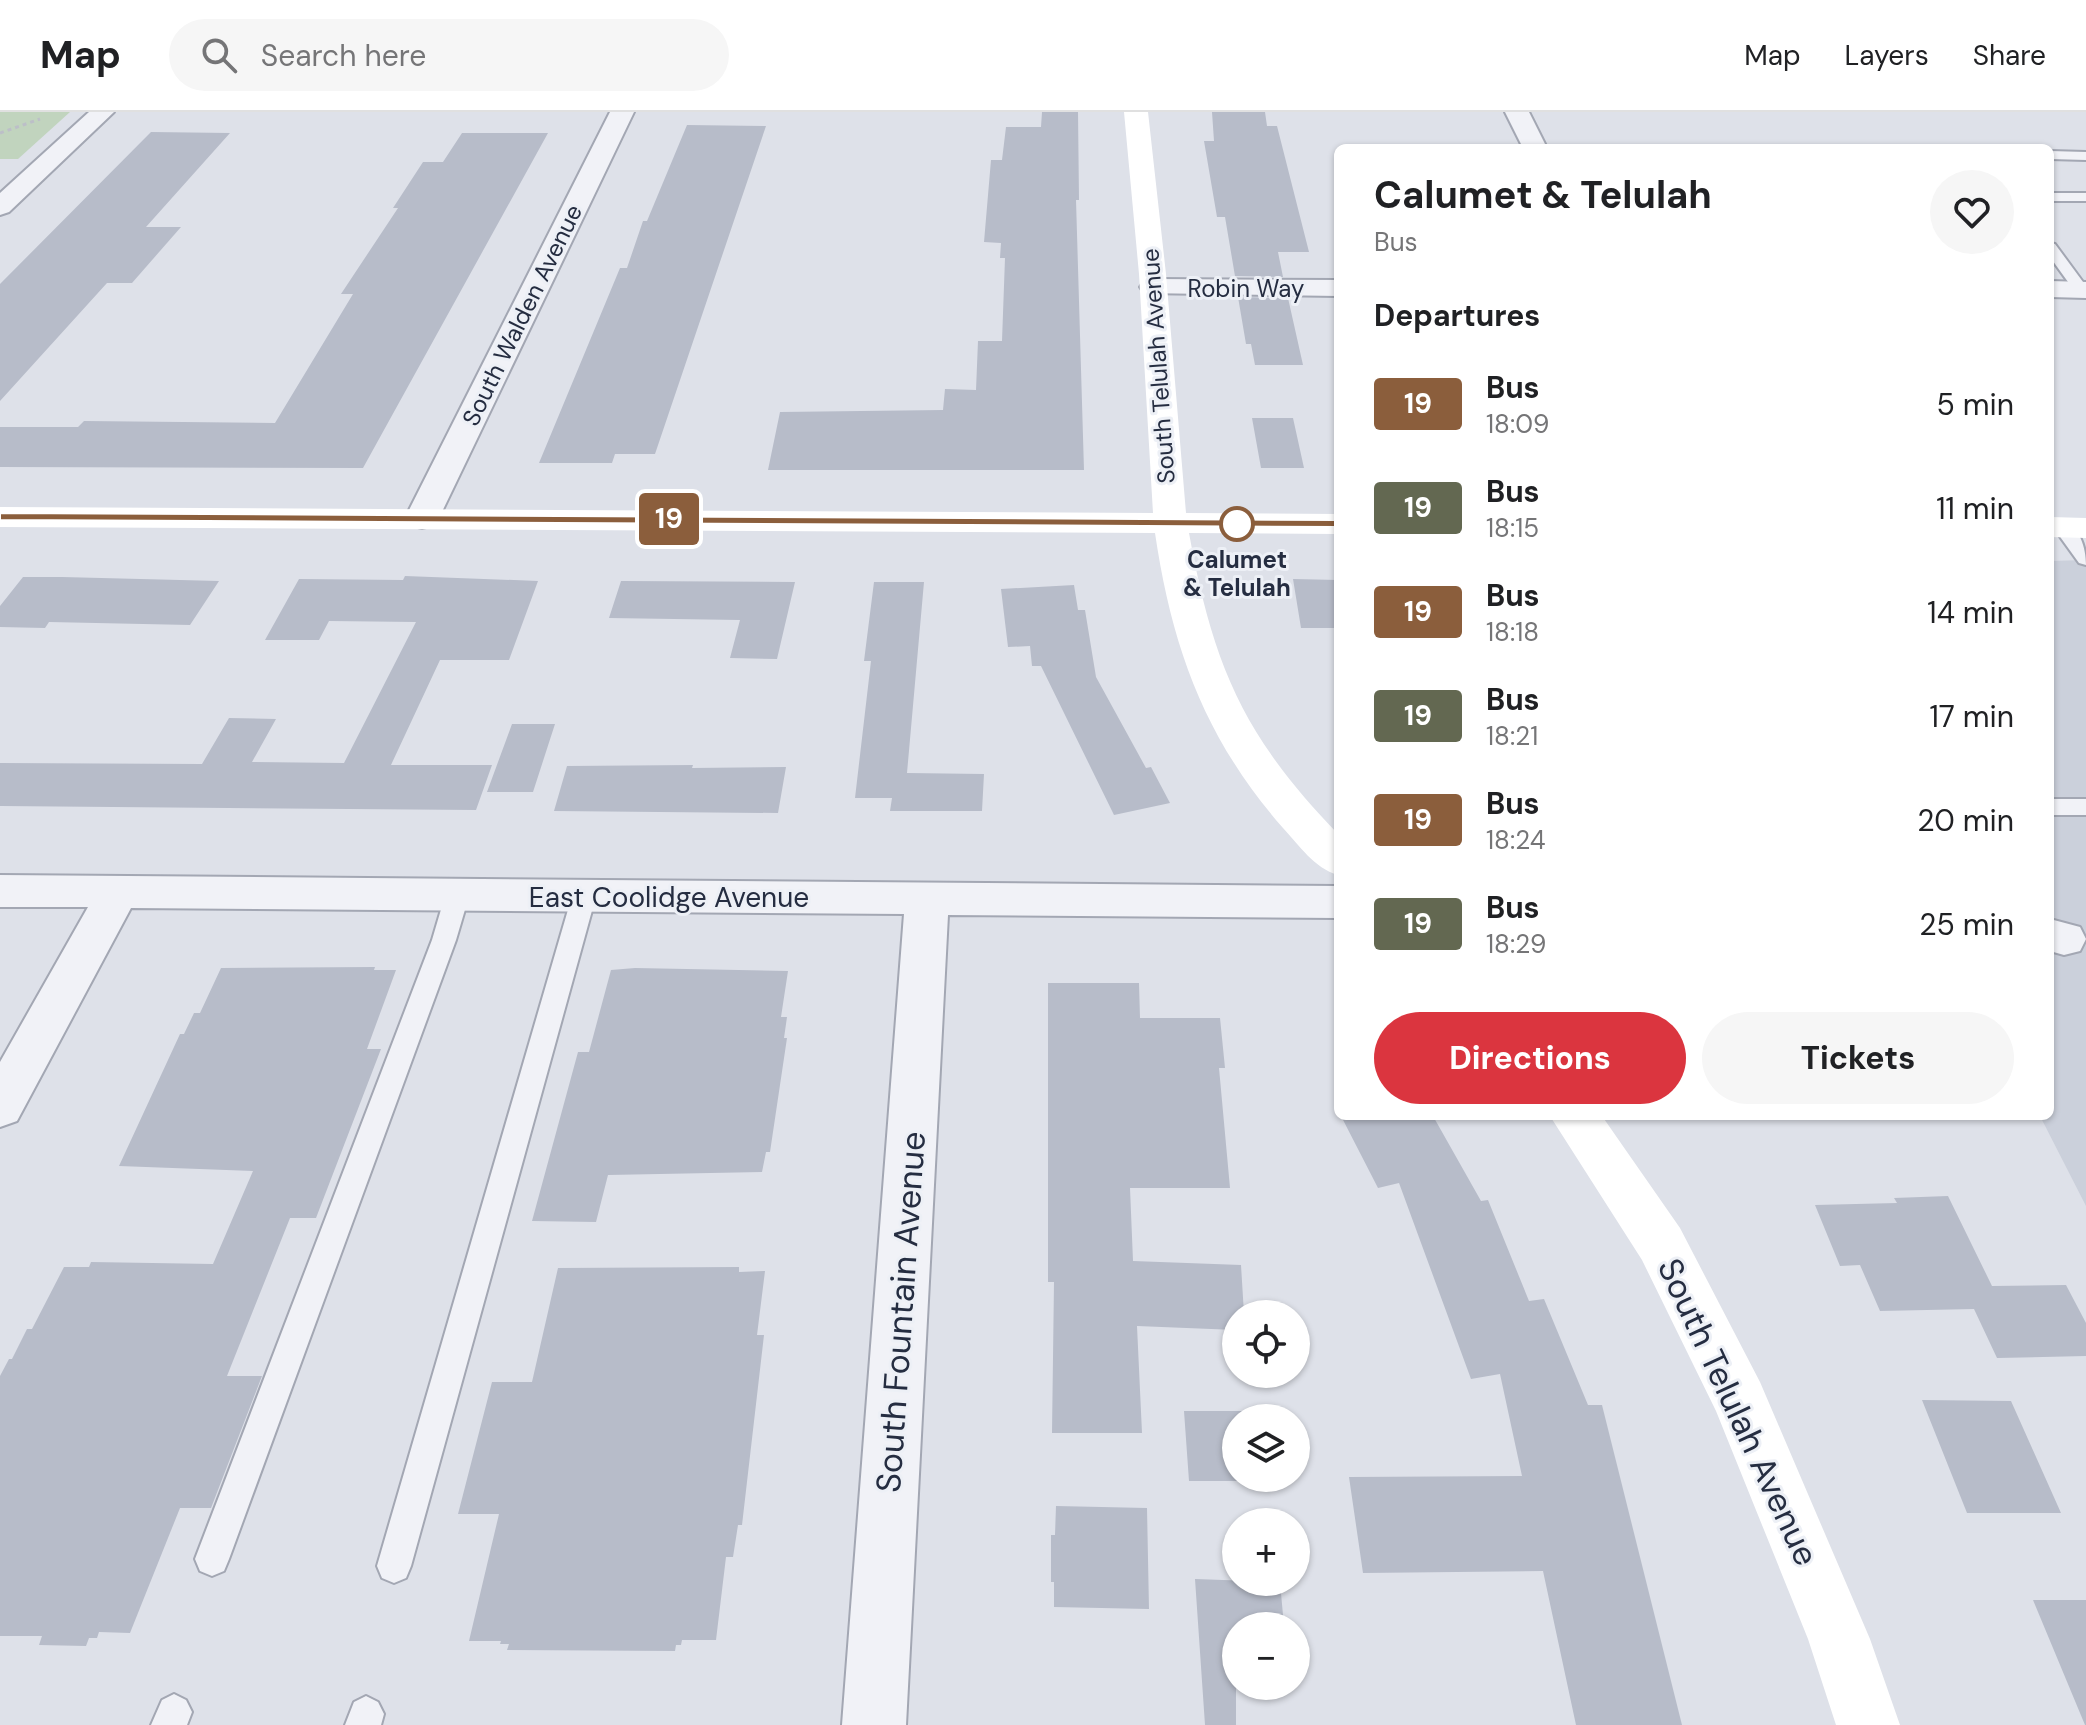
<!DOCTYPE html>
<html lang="en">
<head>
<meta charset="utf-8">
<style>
	body { margin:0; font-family:"DM Sans",sans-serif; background:#f6f6f6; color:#202124; height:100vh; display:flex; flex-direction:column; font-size:30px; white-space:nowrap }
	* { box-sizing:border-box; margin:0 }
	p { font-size:26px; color:#757577 }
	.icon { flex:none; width:44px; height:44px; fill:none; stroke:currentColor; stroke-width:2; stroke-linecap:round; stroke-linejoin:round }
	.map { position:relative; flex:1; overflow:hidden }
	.drawer { position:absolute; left:1334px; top:32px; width:720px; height:976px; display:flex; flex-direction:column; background:#fff; border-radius:12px; box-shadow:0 2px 6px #0004 }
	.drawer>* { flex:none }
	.badge { padding:0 16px; border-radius:6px; font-size:28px; line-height:52px }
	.fabs { position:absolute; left:1222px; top:1188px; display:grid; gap:16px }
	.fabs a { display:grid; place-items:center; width:88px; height:88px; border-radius:50%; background:#fff; box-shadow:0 2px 6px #0004; font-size:40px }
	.map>.badge { position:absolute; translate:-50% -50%; box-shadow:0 0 0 4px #fff }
	h2 { padding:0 40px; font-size:30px; line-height:72px }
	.round { display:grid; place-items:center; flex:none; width:84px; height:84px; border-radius:42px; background:#f6f6f6 }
	.summary { display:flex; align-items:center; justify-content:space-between; height:136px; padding:0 40px }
	h1 { font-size:38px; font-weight:700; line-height:60px }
	.cta { display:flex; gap:16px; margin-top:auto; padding:16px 40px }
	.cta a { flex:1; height:92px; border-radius:48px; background:#db353f; color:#fff; font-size:32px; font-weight:700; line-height:92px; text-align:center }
	.cta a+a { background:#f6f6f6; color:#202124 }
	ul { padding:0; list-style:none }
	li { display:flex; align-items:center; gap:24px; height:104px; padding:0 40px }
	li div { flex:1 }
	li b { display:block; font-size:30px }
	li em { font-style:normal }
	li .badge { min-width:88px; font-weight:700; text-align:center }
	header { display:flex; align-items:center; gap:48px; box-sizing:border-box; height:112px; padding:0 40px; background:#fff; border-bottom:2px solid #e0e0e0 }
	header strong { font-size:38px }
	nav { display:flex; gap:44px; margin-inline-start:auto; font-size:28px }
	.search { width:560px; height:72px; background:#f6f6f6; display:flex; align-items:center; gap:20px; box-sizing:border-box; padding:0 28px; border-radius:44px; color:#757577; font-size:30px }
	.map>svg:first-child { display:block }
	.built { fill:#cbd0db }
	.green { fill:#c1d4be }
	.building { fill:#b7bcc9 }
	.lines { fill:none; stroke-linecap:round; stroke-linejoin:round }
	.lane-casing { stroke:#a3a7b3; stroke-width:4 }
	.street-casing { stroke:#a3a7b3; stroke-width:4 }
	.path { stroke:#bcbfc8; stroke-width:3; stroke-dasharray:4 4; stroke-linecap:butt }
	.lane { fill:#f1f2f7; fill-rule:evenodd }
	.street { fill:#f1f2f7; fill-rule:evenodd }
	.secondary { fill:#fff; fill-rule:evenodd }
	.line { fill:#8b5e3c; stroke:#fff; stroke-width:2 }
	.stop-dot { fill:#fff; stroke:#8b5e3c; stroke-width:4 }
	.labels { text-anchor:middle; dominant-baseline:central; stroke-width:6; stroke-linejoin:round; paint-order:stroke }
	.far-street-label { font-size:24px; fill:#252d41; stroke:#edf0f6 }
	.far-stop-label { font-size:24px; font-weight:bold; fill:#252d41; stroke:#edf0f6 }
	.street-label { font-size:28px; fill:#252d41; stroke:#edf0f6 }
	.near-street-label { font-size:34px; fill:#252d41; stroke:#edf0f6 }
</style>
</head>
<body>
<header>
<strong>Map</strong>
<div class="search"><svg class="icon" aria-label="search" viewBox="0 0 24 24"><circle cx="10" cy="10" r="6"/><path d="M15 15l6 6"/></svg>Search here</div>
<nav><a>Map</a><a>Layers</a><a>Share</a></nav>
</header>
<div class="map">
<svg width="2086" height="1613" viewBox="0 0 2086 1613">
	<rect width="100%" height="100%" fill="#dee1e9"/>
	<path class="built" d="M2086 448V1094L2040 1004H2050V449Z"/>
	<path class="green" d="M0 0H70L18 47H0Z"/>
	<path class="building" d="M1042 0H1078L1079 88H1076L1084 358H768L780 300 943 298 945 277 976 278 978 229H1002L1005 146H1000L1001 131 984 130 991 48H1002L1006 15H1041Z
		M1212 0H1265L1267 14H1277L1309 140H1278L1283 165 1235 164 1225 105H1217L1204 29H1214Z
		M687 13 766 14 655 342H615L612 351H539L620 156H627L643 109H647Z
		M151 20 230 21 146 115H181L132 171H107L0 289V172Z
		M462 21H548L363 356 0 355V315H78L84 309 275 311 353 182H341L398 96H393L423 50H443Z
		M1238 185 1288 186 1303 253H1255L1251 232H1246Z
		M1252 306H1293L1304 356H1261Z
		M405 464 538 469 509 548H440L391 653H492L476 698 0 694V651L202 652 229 606 276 607 252 650 344 651 416 510 329 509 319 528H265L299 467 403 468Z
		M23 465H62L219 469 190 513 49 510 45 516 0 515V494Z
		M1293 467 1338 468V516H1301Z
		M621 469 795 470 777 547 730 546 740 508 609 506Z
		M874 470H924L907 661 984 662 982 699H890L892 686H855L871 549H864Z
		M1074 473 1078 498H1085L1096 565 1146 656 1151 655 1170 691 1114 703 1041 554H1032L1030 534 1008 535 1001 477Z
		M512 612H555L533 680H487Z
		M693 653 692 656 786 655 778 701 554 699 567 654Z
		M375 855 374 858H396L367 937H381L316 1106H290L227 1264H262L211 1396H180L130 1521 99 1520 97 1526H89L86 1534 39 1533 42 1524H0V1264L9 1247H12L27 1217H32L64 1155H89L91 1150 213 1152 253 1059 119 1054 180 922H184L194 901H200L221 856Z
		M635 856 788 859 781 905H787L784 926H787L770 1040H766L762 1060 608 1063 596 1110 532 1109 578 940H589L611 858Z
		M1048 871H1139L1140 906H1220L1225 956H1219L1230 1076H1130L1133 1149 1241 1153 1244 1202H1236V1218L1137 1214 1142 1321H1052L1054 1170H1048Z
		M1341 1004H1433L1481 1089 1488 1088 1529 1189 1544 1187 1588 1293H1602L1682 1613H1576L1543 1459 1363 1461 1349 1365 1522 1364 1500 1262 1471 1267 1399 1071 1378 1076Z
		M1948 1084 1992 1174 2066 1173 2086 1211V1244L1997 1246 1974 1197 1880 1199 1860 1153 1840 1154 1815 1093 1897 1091 1894 1086Z
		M739 1155V1160L765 1159 757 1223H764L742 1413H738L733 1445H726L716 1528H682L681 1533H676L675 1539 507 1538 509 1532H500L501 1529H469L499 1402H458L492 1270H532L558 1156Z
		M1922 1288 2011 1289 2061 1401H1967Z
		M1184 1299H1259L1260 1306H1236V1366H1266V1369H1189Z
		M1056 1394 1147 1396 1149 1497 1054 1495V1470H1051V1423H1055Z
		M1195 1467 1280 1470 1284 1514H1236V1613H1205Z
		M2033 1488H2086V1613H2085Z"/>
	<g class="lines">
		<g class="lane-casing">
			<path id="lane" d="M2050 39 2086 40V48L2050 47Z
				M2050 81H2086V89H2050Z
				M2050 131 2055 132 2086 174V181H2076L2050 145Z
				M2062 409C2080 414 2086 436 2086 453L2079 451 2053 415Z
				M2050 687H2086V703H2050Z
				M457 775 465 778 469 784 456 828 229 1447 224 1459 212 1464 200 1459 195 1447 432 828 445 784 449 778Z
				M584 775 592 778 596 784 411 1454 406 1466 394 1471 382 1466 377 1454 572 784 576 778Z
				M174 1582 186 1588 192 1600 187 1613H151L162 1588Z
				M366 1584 378 1590 384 1602 381 1613H345L354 1590Z"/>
		</g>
		<g class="street-casing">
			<path id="street" d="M89 0H114L9 100 0 103V81Z
				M610 0H634L439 406 434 413 422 416 410 413 405 406Z
				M1505 0H1529L1547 36H1523Z
				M1154 167 1338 168V184L1144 181 1140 175 1144 169Z
				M2050 169 2086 170V186L2050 185Z
				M0 763 1338 774V806L948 803 906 1613H842L904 802 131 796 17 1009 0 1015V950L88 795H0Z
				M2050 807 2080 815 2086 827 2080 839 2064 843 2050 839Z"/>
		</g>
		<path class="path" d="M0 21 40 7"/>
		<use href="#lane" class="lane"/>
		<use href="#street" class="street"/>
		<path class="secondary" d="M1124 0H1148L1166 162 1186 401 1338 402V422L1189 421C1213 554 1244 625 1338 722V763C1314 756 1300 734 1283 716 1205 627 1172 536 1155 421L0 415V395L1153 401 1139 162Z
			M2050 405 2086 406V426L2050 425Z
			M1550 1004H1602L1680 1116 1760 1270 1870 1527 1900 1613H1836L1808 1527 1716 1299 1642 1148Z"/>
	</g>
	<path class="line" d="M0 401 1338 408 1344 412 1338 415 0 408Z"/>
	<circle class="stop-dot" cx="1237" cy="412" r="16"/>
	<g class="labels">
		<g class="far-street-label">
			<text x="1246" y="176">Robin Way</text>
			<text transform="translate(522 203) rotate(-64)">South Walden Avenue</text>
			<text transform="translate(1158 254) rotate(-94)">South Telulah Avenue</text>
		</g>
		<g class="far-stop-label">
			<text x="1237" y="447">Calumet<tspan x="1237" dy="28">&amp; Telulah</tspan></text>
		</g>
		<g class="street-label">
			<text x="669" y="785">East Coolidge Avenue</text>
		</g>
		<g class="near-street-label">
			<text transform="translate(901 1200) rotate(-86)">South Fountain Avenue</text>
			<text transform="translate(1738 1300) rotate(65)">South Telulah Avenue</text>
		</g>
	</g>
</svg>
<div class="fabs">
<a><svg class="icon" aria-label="locate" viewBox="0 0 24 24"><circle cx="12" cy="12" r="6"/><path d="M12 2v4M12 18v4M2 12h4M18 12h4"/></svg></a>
<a><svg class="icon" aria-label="layers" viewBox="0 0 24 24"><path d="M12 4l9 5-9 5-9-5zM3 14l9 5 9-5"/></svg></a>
<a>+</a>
<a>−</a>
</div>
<b class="badge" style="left:669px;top:407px;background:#8b5e3c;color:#fff">19</b>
<section class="drawer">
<div class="summary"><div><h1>Calumet &amp; Telulah</h1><p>Bus</p></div><a class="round"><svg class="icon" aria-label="heart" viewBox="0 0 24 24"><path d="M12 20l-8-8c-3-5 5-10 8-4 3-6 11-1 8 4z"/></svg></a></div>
<h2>Departures</h2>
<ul>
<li><span class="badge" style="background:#8b5e3c;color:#fff">19</span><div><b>Bus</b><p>18:09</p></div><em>5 min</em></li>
<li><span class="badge" style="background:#636851;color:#fff">19</span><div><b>Bus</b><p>18:15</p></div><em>11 min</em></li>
<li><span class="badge" style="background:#8b5e3c;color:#fff">19</span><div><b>Bus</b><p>18:18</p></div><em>14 min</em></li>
<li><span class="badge" style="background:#636851;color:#fff">19</span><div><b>Bus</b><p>18:21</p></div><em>17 min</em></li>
<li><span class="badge" style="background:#8b5e3c;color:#fff">19</span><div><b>Bus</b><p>18:24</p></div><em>20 min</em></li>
<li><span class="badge" style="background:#636851;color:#fff">19</span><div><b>Bus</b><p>18:29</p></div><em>25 min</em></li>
</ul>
<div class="cta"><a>Directions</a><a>Tickets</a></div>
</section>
</div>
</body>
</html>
